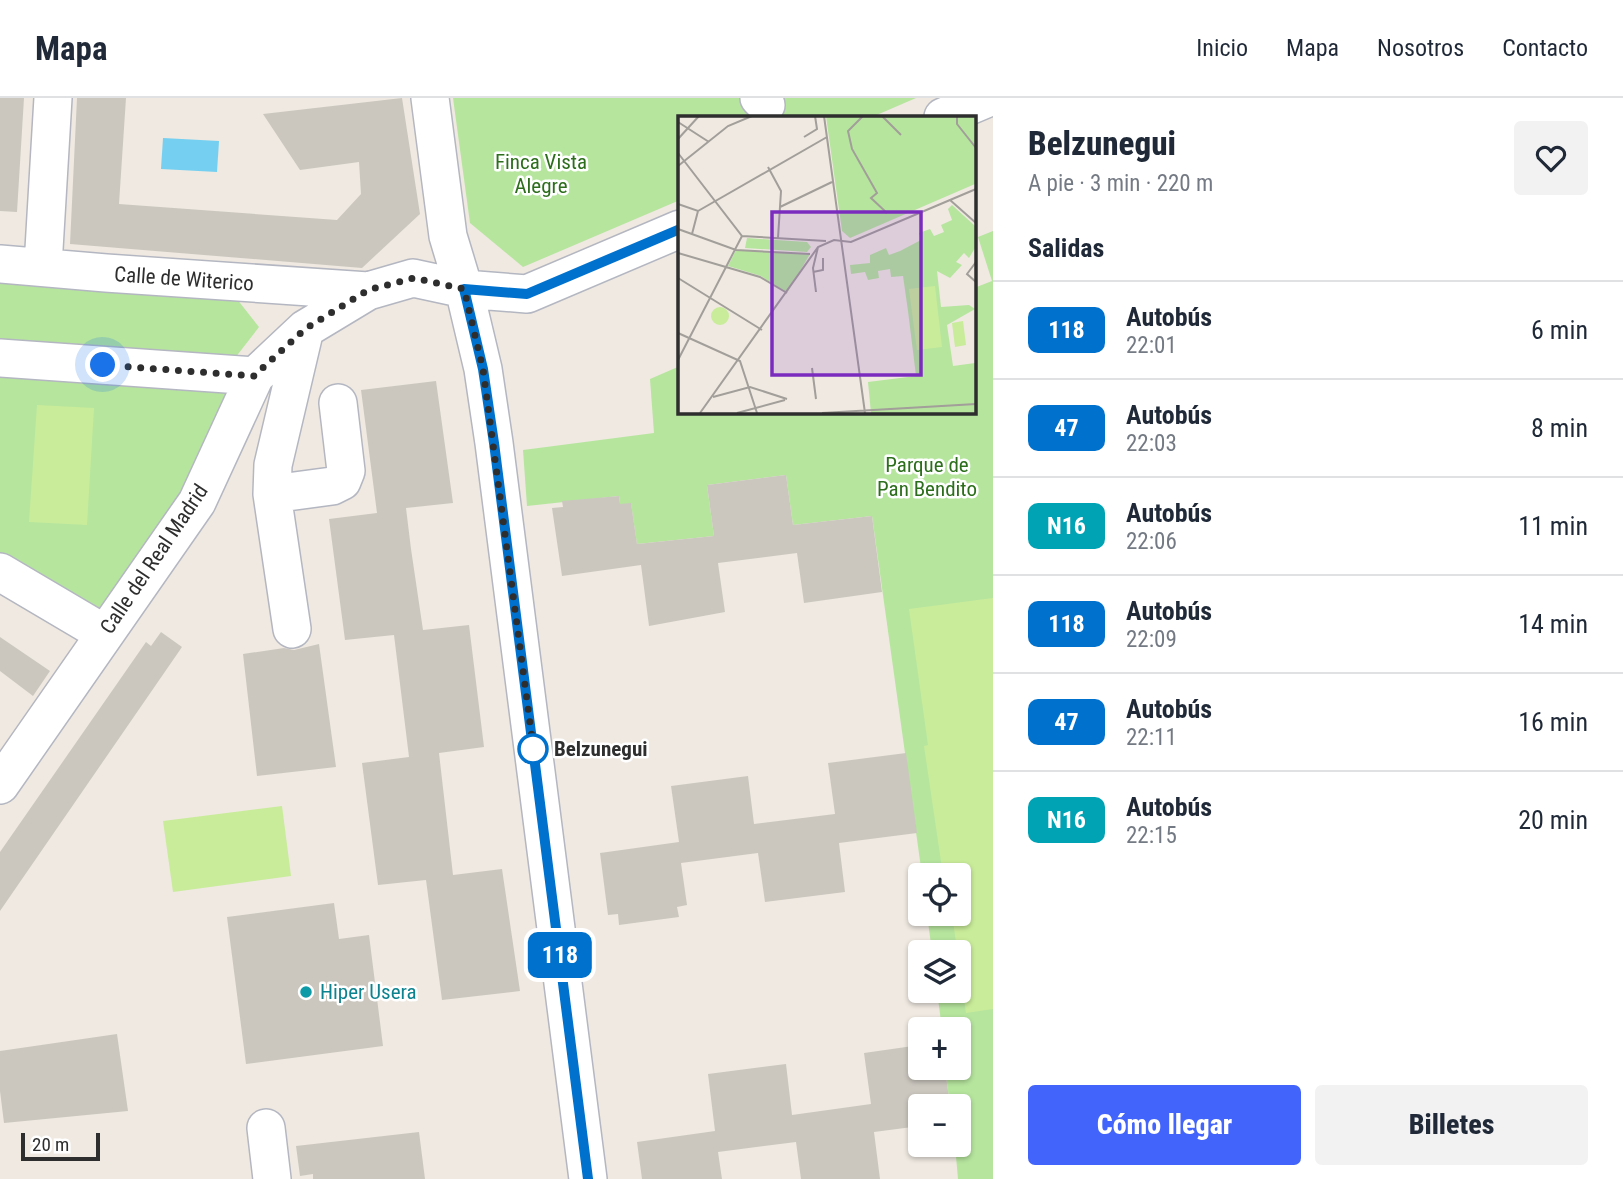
<!DOCTYPE html>
<html lang="es">
<head>
<meta charset="utf-8">
<style>
	body { margin:0; font-family:"Roboto Condensed",sans-serif; background:#f2f2f3; color:#1f2937; height:100vh; display:flex; flex-direction:column; font-size:26px; white-space:nowrap }
	* { box-sizing:border-box; margin:0 }
	p { font-size:23px; color:#747a83 }
	.icon { flex:none; width:38px; height:38px; fill:none; stroke:currentColor; stroke-width:2; stroke-linecap:round; stroke-linejoin:round }
	.map { position:relative; flex:1; overflow:hidden }
	.sheet { display:flex; flex-direction:column; background:#fff; width:630px }
	.sheet>* { flex:none }
	.badge { padding:0 14px; border-radius:10px; font-size:24px; line-height:46px }
	.buttons { position:absolute; left:908px; top:765px; display:grid; gap:14px }
	.buttons a { display:grid; place-items:center; width:63px; height:63px; border-radius:7px; background:#fff; box-shadow:0 2px 5px #0004; font-size:35px }
	.scale { position:absolute; left:21px; bottom:18px; width:79px; box-sizing:border-box; padding-left:7px; border:4px solid #2e2e2e; border-top:0; font-size:19px; line-height:24px; white-space:nowrap; color:#2e2e2e; -webkit-text-stroke:5px #fff; paint-order:stroke }
	.you { position:absolute; width:35px; height:35px; margin:-18px; border:5px solid #fff; border-radius:50%; background:#1a73e8; box-shadow:0 0 0 10px #1a73e833 }
	.map>.badge { position:absolute; translate:-50% -50%; box-shadow:0 0 0 4px #fff }
	h2 { padding:0 35px; font-size:26px; line-height:63px }
	.round { display:grid; place-items:center; flex:none; width:74px; height:74px; border-radius:7px; background:#f2f2f3 }
	.head { display:flex; align-items:center; justify-content:space-between; height:119px; padding:0 35px }
	h1 { font-size:33px; font-weight:800; line-height:52px }
	.cta { display:flex; gap:14px; margin-top:auto; padding:14px 35px }
	.cta a { flex:1; height:80px; border-radius:7px; background:#4264fb; color:#fff; font-size:28px; font-weight:800; line-height:80px; text-align:center }
	.cta a+a { background:#f2f2f3; color:#1f2937 }
	ul { padding:0; list-style:none }
	li { display:flex; align-items:center; gap:21px; height:98px; padding:0 35px; border-top:2px solid #e0e1e3 }
	li div { flex:1 }
	li b { display:block; font-size:26px }
	li em { font-style:normal }
	li .badge { min-width:77px; font-weight:700; text-align:center }
	header { display:flex; align-items:center; gap:42px; box-sizing:border-box; height:98px; padding:0 35px; background:#fff; border-bottom:2px solid #e0e1e3 }
	header strong { font-size:33px }
	nav { display:flex; gap:38px; margin-inline-start:auto; font-size:24px }
	main { display:flex; flex:1; min-height:0 }
	.map>svg:first-child { display:block }
	.green { fill:#b6e59e }
	.pitch { fill:#c9ec9a }
	.water { fill:#75cff0 }
	.building { fill:#cbc7bf }
	.lines { fill:none; stroke-linecap:round; stroke-linejoin:round }
	.minor-casing { stroke:#b4b7c1; stroke-width:40 }
	.minor { stroke:#fff; stroke-width:37 }
	.line-casing { stroke:#fff; stroke-width:16 }
	.line { stroke:#0072ce; stroke-width:10 }
	.walk { stroke:#2e2e2e; stroke-width:7; stroke-dasharray:0 12.6 }
	.stop-dot { fill:#fff; stroke:#0072ce; stroke-width:3.5 }
	.culture-dot { fill:#0f9aa8; stroke:#fff; stroke-width:2.5 }
	.labels { text-anchor:middle; dominant-baseline:central; stroke-width:5; stroke-linejoin:round; paint-order:stroke }
	.park-label { font-size:21px; fill:#2c6e1b; stroke:#fff }
	.street-label { font-size:21px; fill:#2e2e2e; stroke:#fff }
	.stop-label { font-size:21px; font-weight:bold; fill:#2e2e2e; stroke:#fff; text-anchor:start }
	.culture-label { font-size:21px; fill:#0d838f; stroke:#fff; text-anchor:start }
	.inset-road { fill:none; stroke:#a29e99; stroke-width:2 }
	.view { fill:#7b2cbf; fill-opacity:0.15; stroke:#7b2cbf; stroke-width:3.5 }
	.inset-edge { fill:none; stroke:#2e2e2e; stroke-width:3.5 }
</style>
</head>
<body>
<header>
<strong>Mapa</strong>
<nav><a>Inicio</a><a>Mapa</a><a>Nosotros</a><a>Contacto</a></nav>
</header>
<main>
<div class="map">
<svg width="993" height="1081" viewBox="0 0 993 1081">
	<rect width="100%" height="100%" fill="#efe9e1"/>
	<path class="green" d="M453 0H916L872 19H680V102L523 169 470 125Z
		M993 133V1081H958L955 1047 959 1046V1008H950L945 970H959V931H942L937 893 959 892V854H932L927 816H959V777H922L872 418 793 427 786 377 707 387 714 438 637 446 631 406H620L619 398 527 408 523 352 654 335 650 281 680 268V313H974V190L992 183 978 139Z
		M0 182 233 196 259 229 235 260 0 246Z
		M0 261 255 278 105 536 0 470Z"/>
	<path class="pitch" d="M37 307 94 310 87 427 29 424Z
		M993 500V911L966 915 952 816H959V777H943L924 648 928 647 909 511Z
		M282 708 291 778 173 794 163 723Z"/>
	<path class="water" d="M163 40 219 43 217 74 161 71Z"/>
	<path class="building" d="M0 0H24L17 114 0 113Z
		M77 0H126L119 106 337 122 361 96 359 64 300 72 263 16 402 0 420 116 362 170 70 146Z
		M436 283 453 405 406 410 411 451 423 532 469 527 484 649 439 655 453 777 502 771 520 893 442 902 426 782 378 787 362 665 409 659 394 537 345 542 329 421 377 415 361 292Z
		M786 377 793 427 872 418 882 494 804 505 797 455 718 465 725 514 649 528 641 467 562 478 552 410 563 409 562 403 619 398 620 406 631 405 637 446 714 438 707 387Z
		M161 534 182 549 0 813V754L146 544 151 548Z
		M0 539 50 573 33 598 0 573Z
		M319 546 336 669 257 678 243 556 284 550 294 552Z
		M906 655 917 735 839 745 845 794 765 804 758 755 681 765 687 807 677 809 679 819 619 827 618 816 608 817 600 755 679 744 671 688 748 678 754 726 835 716 828 665Z
		M334 805 339 841 369 837 383 948 246 966 227 819Z
		M117 936 128 1013 4 1025 0 993V953Z
		M920 947V970H945L950 1008H920V1028L874 1034 880 1081H801L796 1044 718 1054 722 1081H642L637 1044 715 1033 708 976 786 966 792 1017 871 1006 864 955Z
		M419 1034 425 1081H313V1076L300 1078 296 1048Z"/>
	<g class="lines">
		<g class="minor-casing">
			<path id="minor" d="M430 0 448 138 464 191 483 271 494 345 588 1081
				M759 0 766 7
				M943 19 988 0
				M0 166 106 175 368 193
				M43 168 53 0
				M0 260 255 278
				M272 396 332 388 342 383 346 373 338 305
				M0 474 105 536
				M292 531 272 396 273 367 305 231
				M0 687 197 404 255 278 305 231 368 193 413 180 464 191 527 196 680 131
				M266 1030 272 1081"/>
		</g>
		<use href="#minor" class="minor"/>
	</g>
	<g class="lines">
		<g class="line-casing">
			<path id="line" d="M588 1081 494 345 483 271 464 191 527 196 680 131"/>
		</g>
		<use href="#line" class="line"/>
		<path class="walk" d="M103 267 254 278 305 231 368 192 414 180 464 191 483 271 534 655 533 651"/>
	</g>
	<circle class="stop-dot" cx="533" cy="651" r="14"/>
	<circle class="culture-dot" cx="306" cy="894" r="7"/>
	<g class="labels">
		<g class="park-label">
			<text x="541" y="64">Finca Vista<tspan x="541" dy="24">Alegre</tspan></text>
			<text x="927" y="367">Parque de<tspan x="927" dy="24">Pan Bendito</tspan></text>
		</g>
		<g class="street-label">
			<text transform="translate(184 181) rotate(4)">Calle de Witerico</text>
			<text transform="translate(154 461) rotate(-56)">Calle del Real Madrid</text>
		</g>
		<g class="stop-label">
			<text x="554" y="651">Belzunegui</text>
		</g>
		<g class="culture-label">
			<text x="320" y="894">Hiper Usera</text>
		</g>
	</g>
	<g transform="translate(678 18)">
		<rect width="298" height="298" fill="#efe9e1"/>
		<path d="M148 0H297V68L172 122 164 115ZM274 89 297 110V132L291 142 286 137 278 146 284 149 272 162 259 155 263 191 291 189 297 193 269 209 275 250 297 247V297H193L190 266 238 260 230 195 225 160 213 161 212 153 200 155 201 162 190 164 187 156 173 158 172 149 192 147V139L208 132 211 139 222 135 243 124 241 117 252 113 256 120 266 116 263 109 274 104 270 93ZM69 122 129 126 133 131 129 136 67 132ZM58 134 132 138 109 177 83 160 50 150Z" fill="#b6e59e"/>
		<path d="M257 170 264 231 239 234 231 173ZM33 200a9 9 0 1 1 18 0a9 9 0 1 1-18 0ZM285 205 288 229 277 231 274 207Z" fill="#c9ec9a"/>
		<path class="inset-road" d="M146 0 187 297M185 0 170 15 174 33 199 77 193 82 209 97M204 0 223 19M279 0V8L298 32M0 6 31 26M126 21 139 13 137 0M0 23 21 0M0 37 64 120 148 125M0 50 50 10 74 0M90 51 103 75 100 122M272 84 298 107M0 88 20 95 149 21M102 91 154 66M0 113 58 134 132 138M14 118 20 95M0 137 82 161 109 177M298 146 289 158 298 166M135 156 145 154V142M0 162 84 214M138 176 135 152 140 131M0 217 62 245 79 297M0 244 64 120M134 252 138 283M35 281 72 271 109 283M22 297 140 131 156 124 173 126 298 73M59 297 107 284M144 297 298 288"/>
		<path class="view" d="M94 96H243V259H94Z"/>
		<rect width="298" height="298" class="inset-edge"/>
	</g>
</svg>
<div class="buttons">
<a><svg class="icon" aria-label="locate" viewBox="0 0 24 24"><circle cx="12" cy="12" r="6"/><path d="M12 2v4M12 18v4M2 12h4M18 12h4"/></svg></a>
<a><svg class="icon" aria-label="layers" viewBox="0 0 24 24"><path d="M12 4l9 5-9 5-9-5zM3 14l9 5 9-5"/></svg></a>
<a>+</a>
<a>−</a>
</div>
<div class="scale">20 m</div>
<div class="you" style="left:103px;top:267px"></div>
<b class="badge" style="left:560px;top:857px;background:#0072ce;color:#fff">118</b>
</div>
<section class="sheet">
<div class="head"><div><h1>Belzunegui</h1><p>A pie · 3 min · 220 m</p></div><a class="round"><svg class="icon" aria-label="heart" viewBox="0 0 24 24"><path d="M12 20l-8-8c-3-5 5-10 8-4 3-6 11-1 8 4z"/></svg></a></div>
<h2>Salidas</h2>
<ul>
<li><span class="badge" style="background:#0072ce;color:#fff">118</span><div><b>Autobús</b><p>22:01</p></div><em>6 min</em></li>
<li><span class="badge" style="background:#0072ce;color:#fff">47</span><div><b>Autobús</b><p>22:03</p></div><em>8 min</em></li>
<li><span class="badge" style="background:#00a3b4;color:#fff">N16</span><div><b>Autobús</b><p>22:06</p></div><em>11 min</em></li>
<li><span class="badge" style="background:#0072ce;color:#fff">118</span><div><b>Autobús</b><p>22:09</p></div><em>14 min</em></li>
<li><span class="badge" style="background:#0072ce;color:#fff">47</span><div><b>Autobús</b><p>22:11</p></div><em>16 min</em></li>
<li><span class="badge" style="background:#00a3b4;color:#fff">N16</span><div><b>Autobús</b><p>22:15</p></div><em>20 min</em></li>
</ul>
<div class="cta"><a>Cómo llegar</a><a>Billetes</a></div>
</section>
</main>
</body>
</html>
